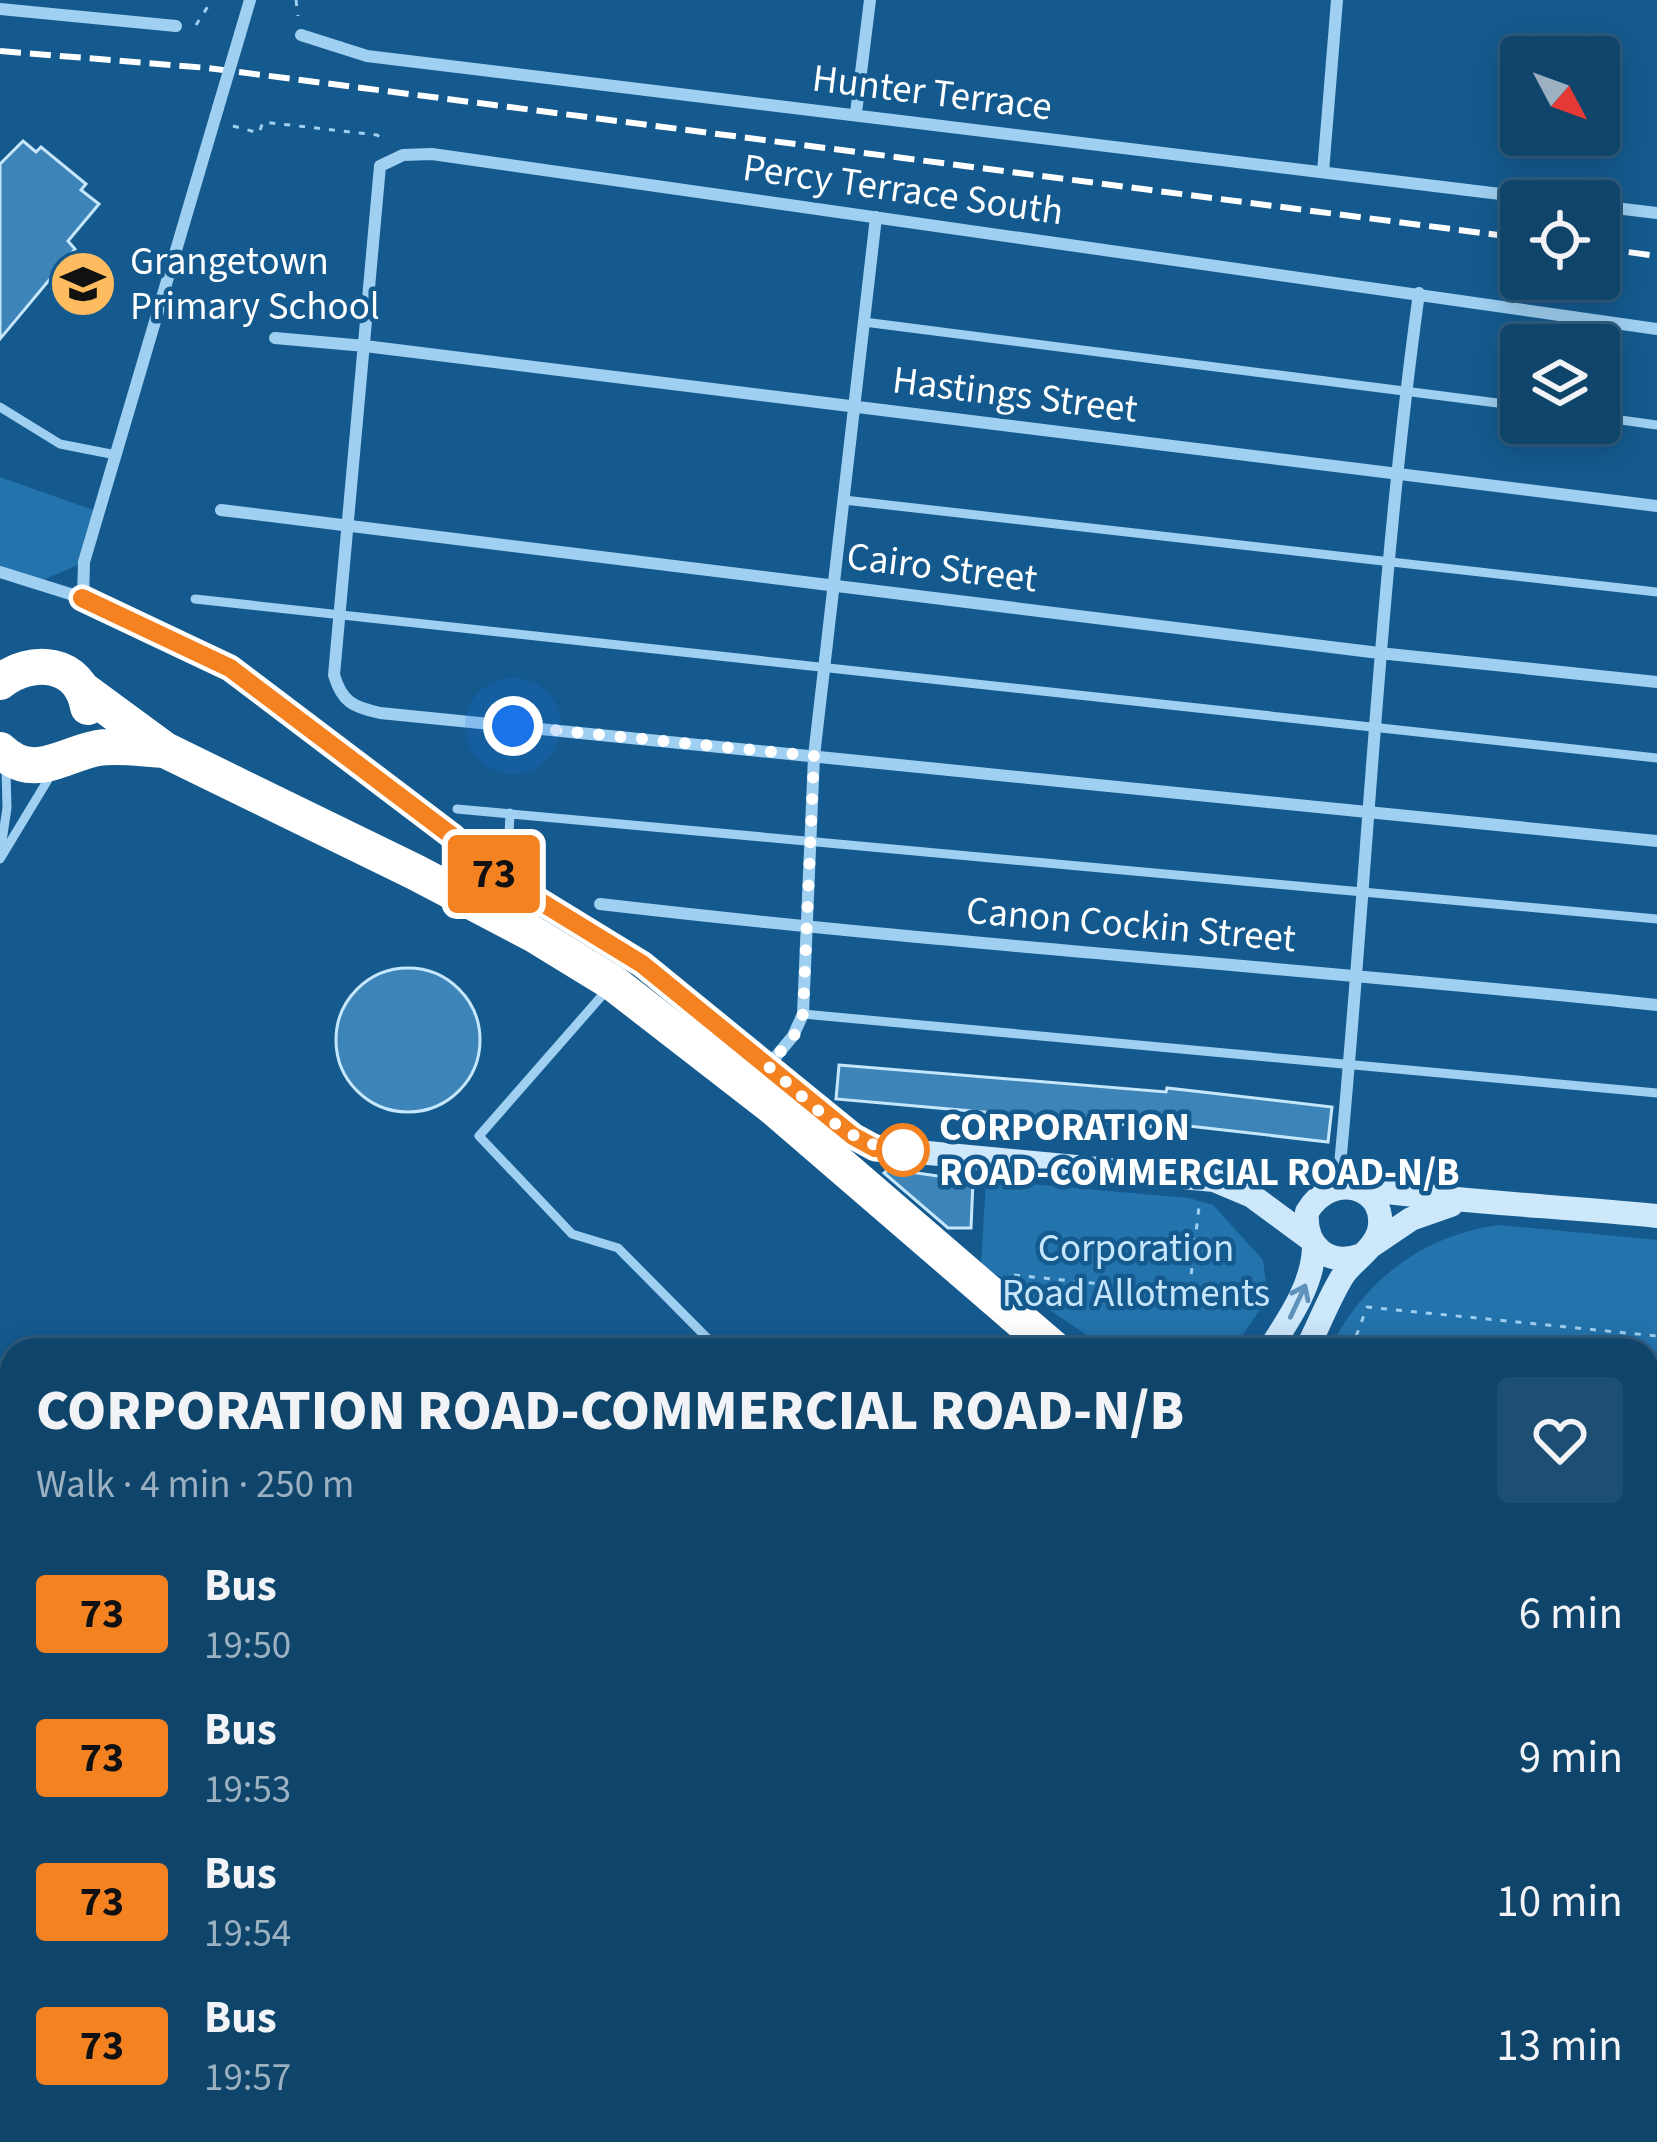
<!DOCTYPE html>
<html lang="en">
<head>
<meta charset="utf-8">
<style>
	body { margin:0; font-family:"Source Sans 3",sans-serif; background:#1d4e73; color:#f1f3f6; height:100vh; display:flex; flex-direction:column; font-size:45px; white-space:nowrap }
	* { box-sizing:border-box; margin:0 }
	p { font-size:39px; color:#9bb0c1 }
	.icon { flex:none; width:66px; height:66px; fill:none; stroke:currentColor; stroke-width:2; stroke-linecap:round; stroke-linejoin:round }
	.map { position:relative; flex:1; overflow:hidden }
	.sheet { position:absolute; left:0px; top:1338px; width:1659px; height:804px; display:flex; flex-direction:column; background:#0f446b; border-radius:36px 36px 0 0; box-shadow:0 6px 30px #0003,0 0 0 3px #2f5c7e }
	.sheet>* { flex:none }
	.badge { padding:0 24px; border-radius:9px; font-size:42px; line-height:78px }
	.needle { width:78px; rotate:131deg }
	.fabs { position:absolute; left:1500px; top:36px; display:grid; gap:24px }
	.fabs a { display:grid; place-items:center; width:120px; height:120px; border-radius:12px; background:#0f446b; box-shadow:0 6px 30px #0003,0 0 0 3px #2f5c7e; font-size:60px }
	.you { position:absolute; width:60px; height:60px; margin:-30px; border:9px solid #fff; border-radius:50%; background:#1a73e8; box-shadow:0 0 0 18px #1a73e833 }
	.map>.badge { position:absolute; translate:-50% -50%; box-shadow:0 0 0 6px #fff }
	.round { display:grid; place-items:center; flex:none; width:126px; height:126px; border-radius:12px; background:#1d4e73 }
	.overview { display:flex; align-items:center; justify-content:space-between; height:204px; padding:0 36px }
	h1 { font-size:57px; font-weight:800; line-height:90px }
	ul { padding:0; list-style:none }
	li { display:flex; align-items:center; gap:36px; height:144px; padding:0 36px }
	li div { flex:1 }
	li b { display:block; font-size:45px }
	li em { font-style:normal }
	li .badge { min-width:132px; font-weight:700; text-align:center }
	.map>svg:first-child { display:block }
	.green { fill:#2373ac }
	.water { fill:#43759b; stroke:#91ccf4; stroke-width:3 }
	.building { fill:#3d84b8; stroke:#c6e6fc; stroke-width:3 }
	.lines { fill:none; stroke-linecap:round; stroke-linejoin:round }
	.street-tunnel { stroke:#3773a0; stroke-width:12; stroke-dasharray:12 6; stroke-linecap:butt }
	.path { stroke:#9fcff1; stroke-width:3; stroke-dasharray:6 9; stroke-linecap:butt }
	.lane { stroke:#9fcff1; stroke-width:9 }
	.street { stroke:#9fcff1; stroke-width:12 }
	.secondary { stroke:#cde7fb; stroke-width:24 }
	.highway { stroke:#fff; stroke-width:36 }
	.rail { stroke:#fff; stroke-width:6; stroke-dasharray:21 9; stroke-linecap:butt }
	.street-bridge { stroke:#9fcff1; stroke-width:12 }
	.oneway { stroke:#5e92ba }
	.line-casing { stroke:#fff; stroke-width:27 }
	.line { stroke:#f58220; stroke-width:18 }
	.walk { stroke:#fff; stroke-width:12; stroke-dasharray:0 21.6 }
	.stop-dot { fill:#fff; stroke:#f58220; stroke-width:6 }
	.labels { text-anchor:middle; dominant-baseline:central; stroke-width:9; stroke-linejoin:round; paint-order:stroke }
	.street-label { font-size:39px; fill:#fff; stroke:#145a8f }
	.poi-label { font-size:39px; fill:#fff; stroke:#145a8f; text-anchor:start }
	.stop-label { font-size:39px; font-weight:bold; fill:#fff; stroke:#145a8f; text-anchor:start }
	.park-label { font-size:39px; fill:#c6e6fc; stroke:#145a8f }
</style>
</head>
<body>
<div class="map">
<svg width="1657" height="2142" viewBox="0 0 1657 2142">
	<rect width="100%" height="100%" fill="#145a8f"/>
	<path class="green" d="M0 477 99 512 84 562 37 583 0 572Z
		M986 1180 1189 1198 1213 1205 1263 1260 1268 1298 1238 1342 1221 1350H1112L1103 1346 981 1264Z
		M1499 1225 1657 1240V1550L1647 1554V1350H1329C1363 1281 1423 1235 1499 1225Z
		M1042 2130H1159L1177 2142H1030Z"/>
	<path class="water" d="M0 1867 12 1873V2130H428L445 2142H0Z"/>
	<path class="building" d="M23 141 36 152 41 147 86 184 81 190 99 204 68 241 75 249 0 339V164Z
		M336 1040a72 72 0 1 1 144 0a72 72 0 1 1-144 0Z
		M839 1065 1166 1092 1167 1088 1332 1107 1328 1142 1153 1122 1152 1127 836 1099Z
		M889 1169 973 1181 971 1228H948L884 1173Z"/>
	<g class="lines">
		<path class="street-tunnel" d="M1030 2142 1042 2130"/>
		<path class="path" d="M296 0 298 16
			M196 25 212 0
			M233 126 259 133 263 122 377 135 386 142
			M1014 1275 1189 1293 1199 1207
			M1351 1350 1367 1307 1657 1336
			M1647 1517 1657 1518
			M0 1592 12 1603
			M0 1715 12 1731
			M777 2130 782 2142"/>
		<path class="lane" d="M864 322 1521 406
			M0 407 60 444 116 455
			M1599 417 1657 425
			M844 500 1657 592
			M195 599 1657 758
			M457 809 1657 919
			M509 834 510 813
			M0 854 7 808 6 770
			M0 859 52 773
			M606 991 479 1136 572 1234 618 1248 719 1350
			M803 1014 1657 1093"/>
		<path class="street" d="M0 9 176 26
			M240 34 250 0
			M301 35 367 56 1558 201
			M856 113 870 0
			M1323 172 1337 0
			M1599 206 1657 213
			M1657 329 432 154 403 155 380 166 334 675C342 702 353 707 380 713L1657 841
			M275 338 365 346 1657 506
			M221 510 1379 653 1657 682
			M0 572 83 598 84 562 218 108
			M600 904C951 945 1305 968 1657 1005
			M768 1066 793 1036 803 1014 814 756 876 217
			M1338 1186C1367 888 1378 590 1419 293
			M0 1807 12 1815
			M471 2130 489 2142"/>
		<path class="secondary" d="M83 598 230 668 452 836 484 867 642 965 853 1137 875 1148 1214 1180 1252 1196 1309 1238
			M1356 1188C1456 1202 1557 1206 1657 1216
			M1371 1246 1411 1219 1451 1205
			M1269 1350C1289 1319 1313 1285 1314 1247
			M1306 1350C1319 1326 1329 1297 1344 1274 1355 1259 1374 1249 1379 1231 1389 1187 1332 1169 1307 1212 1304 1247 1329 1267 1362 1255"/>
		<path class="highway" d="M0 682C31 657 80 661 88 707
			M82 689 165 750 415 872 533 934 613 983 773 1107 1055 1350
			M0 750C33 782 61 755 98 748 119 745 143 749 165 750
			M1647 1784 1657 1792"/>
		<path class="rail" d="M0 51 208 68 1521 238
			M1599 248 1657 256
			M0 1412 12 1420
			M1058 2130 1075 2142"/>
		<path class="street-bridge" d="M218 108 240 34"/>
	</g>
	<defs><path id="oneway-shaft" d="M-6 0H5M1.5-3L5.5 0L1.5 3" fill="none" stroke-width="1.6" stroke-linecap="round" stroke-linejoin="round" transform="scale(3)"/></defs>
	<use class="oneway" href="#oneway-shaft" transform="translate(1298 1301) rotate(-65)"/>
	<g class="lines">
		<g class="line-casing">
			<path id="line" d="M82 598 230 668 452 836 484 867 642 964 853 1136 875 1148 903 1150"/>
		</g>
		<use href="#line" class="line"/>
		<path class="walk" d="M513 726 814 756 803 1014 794 1036 768 1066C808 1100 849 1148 903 1150"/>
	</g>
	<defs>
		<g id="school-disc" transform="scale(3.45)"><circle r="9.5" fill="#ffbb5f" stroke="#145a8f"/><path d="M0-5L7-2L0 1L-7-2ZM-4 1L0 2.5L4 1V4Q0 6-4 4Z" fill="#111"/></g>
	</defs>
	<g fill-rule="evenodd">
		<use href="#school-disc" x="83" y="284"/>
	</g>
	<circle class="stop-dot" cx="903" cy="1150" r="24"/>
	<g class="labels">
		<g class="street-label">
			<text transform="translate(932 93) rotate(7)">Hunter Terrace</text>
			<text transform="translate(903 190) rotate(8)">Percy Terrace South</text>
			<text transform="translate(1015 395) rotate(7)">Hastings Street</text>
			<text transform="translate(942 568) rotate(7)">Cairo Street</text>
			<text transform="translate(1131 925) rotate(5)">Canon Cockin Street</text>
		</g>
		<g class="poi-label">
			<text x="130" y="262">Grangetown<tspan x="130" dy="45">Primary School</tspan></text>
		</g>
		<g class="stop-label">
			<text x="939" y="1128">CORPORATION<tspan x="939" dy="45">ROAD-COMMERCIAL ROAD-N/B</tspan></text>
		</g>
		<g class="park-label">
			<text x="1136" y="1249">Corporation<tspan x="1136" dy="45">Road Allotments</tspan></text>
		</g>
	</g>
</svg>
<div class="fabs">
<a><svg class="needle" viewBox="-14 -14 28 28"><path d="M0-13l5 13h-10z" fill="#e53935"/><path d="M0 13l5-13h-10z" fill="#9bb0c1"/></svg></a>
<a><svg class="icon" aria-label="locate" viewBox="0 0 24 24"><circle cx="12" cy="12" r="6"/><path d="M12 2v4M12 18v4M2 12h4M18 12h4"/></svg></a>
<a><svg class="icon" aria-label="layers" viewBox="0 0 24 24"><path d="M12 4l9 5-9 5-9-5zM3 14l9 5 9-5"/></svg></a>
</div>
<div class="you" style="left:513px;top:726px"></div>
<b class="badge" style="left:494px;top:874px;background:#f58220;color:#111">73</b>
<section class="sheet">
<div class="overview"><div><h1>CORPORATION ROAD-COMMERCIAL ROAD-N/B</h1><p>Walk · 4 min · 250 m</p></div><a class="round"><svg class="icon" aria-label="heart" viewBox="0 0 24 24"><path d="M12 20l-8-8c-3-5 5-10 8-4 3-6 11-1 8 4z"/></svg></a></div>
<ul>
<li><span class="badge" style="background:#f58220;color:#111">73</span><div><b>Bus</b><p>19:50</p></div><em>6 min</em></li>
<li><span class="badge" style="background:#f58220;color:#111">73</span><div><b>Bus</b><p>19:53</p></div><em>9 min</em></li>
<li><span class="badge" style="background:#f58220;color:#111">73</span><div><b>Bus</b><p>19:54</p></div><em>10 min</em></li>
<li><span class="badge" style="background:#f58220;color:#111">73</span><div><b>Bus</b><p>19:57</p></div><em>13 min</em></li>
</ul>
</section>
</div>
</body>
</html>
